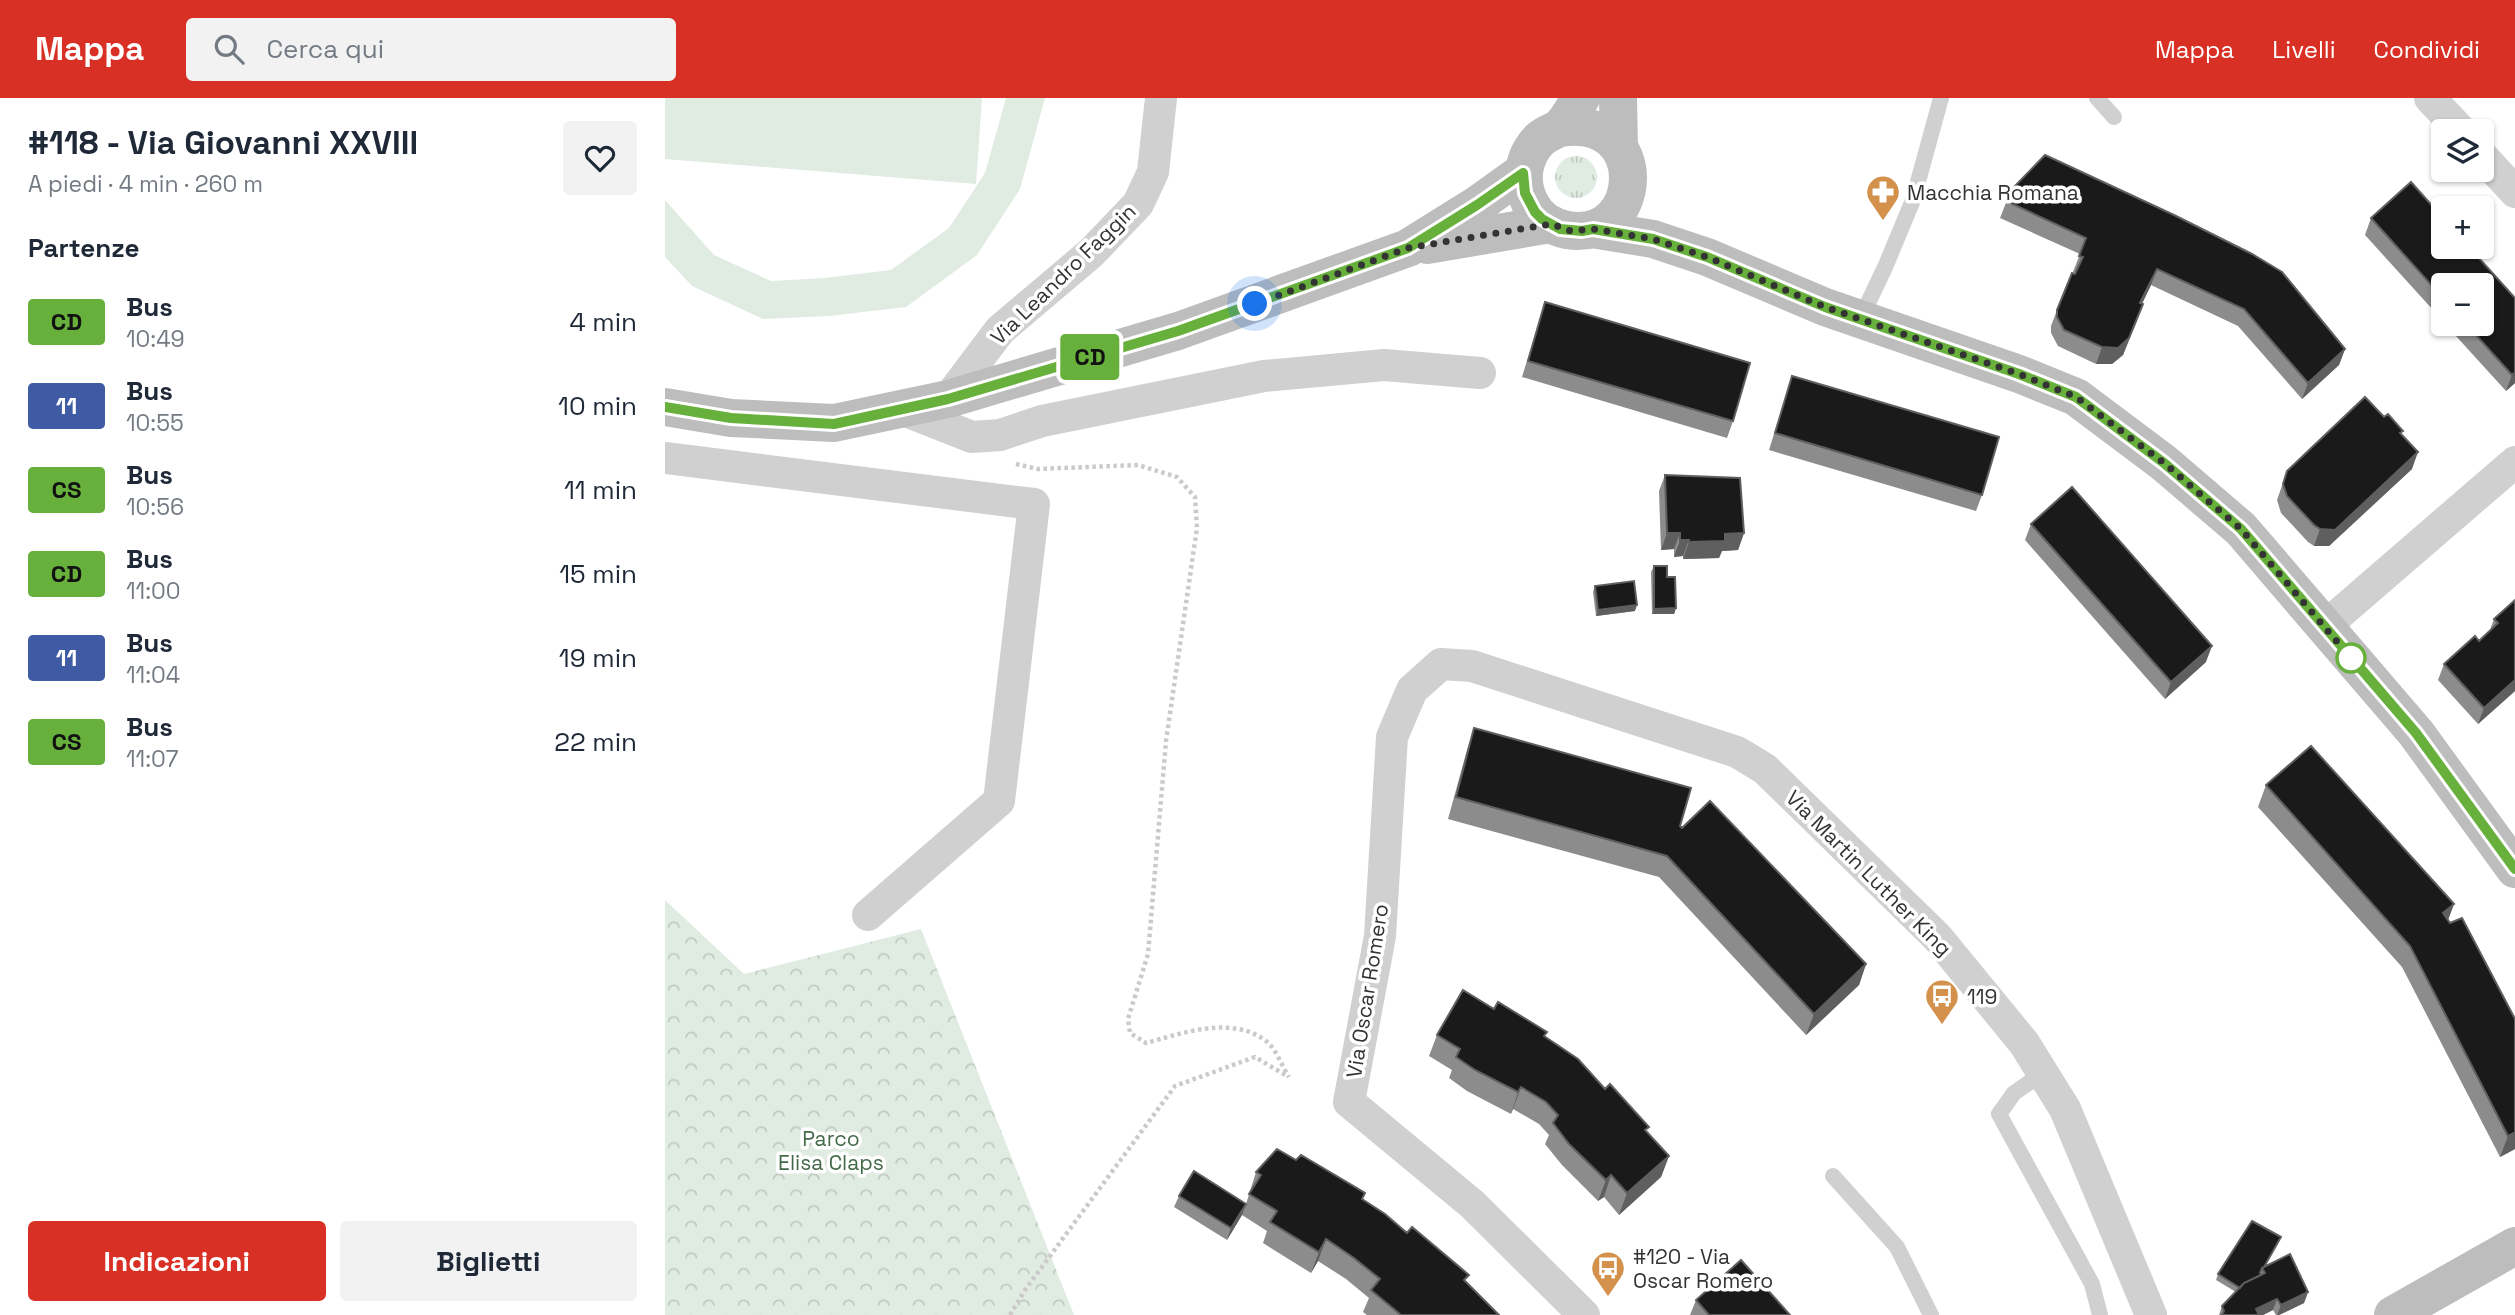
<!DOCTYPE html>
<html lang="it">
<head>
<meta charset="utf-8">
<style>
	body { margin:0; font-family:"Space Grotesk",sans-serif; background:#f2f2f3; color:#1f2937; height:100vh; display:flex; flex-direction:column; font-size:26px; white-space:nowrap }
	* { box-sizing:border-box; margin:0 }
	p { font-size:23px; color:#747a83 }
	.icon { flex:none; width:38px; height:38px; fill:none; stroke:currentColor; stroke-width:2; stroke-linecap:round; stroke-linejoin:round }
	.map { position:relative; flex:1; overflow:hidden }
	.drawer { display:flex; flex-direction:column; background:#fff; width:665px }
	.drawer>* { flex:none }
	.badge { padding:0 14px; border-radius:5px; font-size:24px; line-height:46px }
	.controls { position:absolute; left:1766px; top:21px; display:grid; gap:14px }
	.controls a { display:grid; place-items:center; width:63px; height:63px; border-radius:7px; background:#fff; box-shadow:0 2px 5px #0004; font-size:35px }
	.you { position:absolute; width:35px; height:35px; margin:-18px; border:5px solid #fff; border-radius:50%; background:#1a73e8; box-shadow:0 0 0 10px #1a73e833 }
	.map>.badge { position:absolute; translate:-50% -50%; box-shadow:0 0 0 4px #fff }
	h2 { padding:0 28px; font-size:26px; line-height:63px }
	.round { display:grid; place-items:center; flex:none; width:74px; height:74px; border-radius:7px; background:#f2f2f3 }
	.overview { display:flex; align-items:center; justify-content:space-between; height:119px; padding:0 28px }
	h1 { font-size:33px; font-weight:600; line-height:52px }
	.action { display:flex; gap:14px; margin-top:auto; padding:14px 28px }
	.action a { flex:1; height:80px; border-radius:7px; background:#d93025; color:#fff; font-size:28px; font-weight:600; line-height:80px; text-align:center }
	.action a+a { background:#f2f2f3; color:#1f2937 }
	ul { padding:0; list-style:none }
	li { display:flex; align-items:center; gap:21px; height:84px; padding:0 28px }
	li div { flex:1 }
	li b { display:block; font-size:26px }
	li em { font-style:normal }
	li .badge { min-width:77px; font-weight:700; text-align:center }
	header { display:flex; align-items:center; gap:42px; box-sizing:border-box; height:98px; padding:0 35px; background:#d93025; color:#fff }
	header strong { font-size:33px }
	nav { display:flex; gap:38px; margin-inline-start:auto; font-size:24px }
	.search { width:490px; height:63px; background:#f2f2f3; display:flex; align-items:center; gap:18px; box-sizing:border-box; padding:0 24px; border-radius:7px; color:#747a83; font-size:26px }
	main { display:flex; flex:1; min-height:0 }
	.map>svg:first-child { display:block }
	.grass { fill:url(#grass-tufts) }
	.park { fill:url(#park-crowns) }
	.pitch { fill:#e0ebe1 }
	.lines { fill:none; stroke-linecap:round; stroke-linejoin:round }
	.path { stroke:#cacaca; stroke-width:4.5; stroke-dasharray:3.5 3.5; stroke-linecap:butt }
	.service { stroke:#d0d0d0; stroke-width:16 }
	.minor { stroke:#d0d0d0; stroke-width:32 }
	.secondary { stroke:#bdbdbd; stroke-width:38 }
	.wall { fill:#8c8c8c }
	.shaded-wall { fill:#5f5f5f }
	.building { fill:#1a1a1a; stroke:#5f5f5f; stroke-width:2 }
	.line-casing { stroke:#fff; stroke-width:16 }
	.line { stroke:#67b03c; stroke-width:10 }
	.walk { stroke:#333; stroke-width:7; stroke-dasharray:0 12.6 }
	.stop-dot { fill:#fff; stroke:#67b03c; stroke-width:3.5 }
	.labels { text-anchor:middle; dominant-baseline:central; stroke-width:7; stroke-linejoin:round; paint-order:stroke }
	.poi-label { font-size:21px; fill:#333; stroke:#fff; text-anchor:start }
	.street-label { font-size:21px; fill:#333; stroke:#fff }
	.park-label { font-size:21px; fill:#446a49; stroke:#fff }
</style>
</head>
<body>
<header>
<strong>Mappa</strong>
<div class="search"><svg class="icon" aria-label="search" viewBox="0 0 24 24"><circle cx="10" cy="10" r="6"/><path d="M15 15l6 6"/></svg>Cerca qui</div>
<nav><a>Mappa</a><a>Livelli</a><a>Condividi</a></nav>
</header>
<main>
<section class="drawer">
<div class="overview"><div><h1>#118 - Via Giovanni XXVIII</h1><p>A piedi · 4 min · 260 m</p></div><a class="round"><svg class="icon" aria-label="heart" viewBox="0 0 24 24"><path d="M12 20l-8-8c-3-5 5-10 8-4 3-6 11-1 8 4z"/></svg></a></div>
<h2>Partenze</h2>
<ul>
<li><span class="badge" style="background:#67b03c;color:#111">CD</span><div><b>Bus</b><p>10:49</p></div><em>4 min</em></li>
<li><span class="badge" style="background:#3e5ba3;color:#fff">11</span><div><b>Bus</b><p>10:55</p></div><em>10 min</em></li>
<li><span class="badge" style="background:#67b03c;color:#111">CS</span><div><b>Bus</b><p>10:56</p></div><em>11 min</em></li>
<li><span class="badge" style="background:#67b03c;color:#111">CD</span><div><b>Bus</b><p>11:00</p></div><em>15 min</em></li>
<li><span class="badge" style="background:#3e5ba3;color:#fff">11</span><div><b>Bus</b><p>11:04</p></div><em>19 min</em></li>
<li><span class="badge" style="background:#67b03c;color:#111">CS</span><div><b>Bus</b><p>11:07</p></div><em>22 min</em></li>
</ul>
<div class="action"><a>Indicazioni</a><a>Biglietti</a></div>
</section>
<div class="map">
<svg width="1850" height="1217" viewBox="0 0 1850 1217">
	<defs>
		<pattern id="grass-tufts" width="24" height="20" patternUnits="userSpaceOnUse" patternTransform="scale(1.75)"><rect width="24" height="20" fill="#e0ebe1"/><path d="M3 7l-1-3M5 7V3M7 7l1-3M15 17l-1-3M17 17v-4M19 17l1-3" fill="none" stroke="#c1cac2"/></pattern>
		<pattern id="park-crowns" width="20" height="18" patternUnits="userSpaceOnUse" patternTransform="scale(1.75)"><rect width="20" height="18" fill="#e0ebe1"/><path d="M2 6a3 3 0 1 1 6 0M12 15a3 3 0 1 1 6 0" fill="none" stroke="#c1cac2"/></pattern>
	</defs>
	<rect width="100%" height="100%" fill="#fff"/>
	<path class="grass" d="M890 79a21 21 0 1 1 42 0a21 21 0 1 1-42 0Z"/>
	<path class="park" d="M0 802 79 876 256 831 409 1217H0Z"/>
	<path class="pitch" d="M0 0H317L311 86 0 61Z
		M341 0H380L355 91 312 157 241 209 164 218 98 221 27 188 0 159V102L49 157 106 183 160 180 226 172 284 130 320 75Z"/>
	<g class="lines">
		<path class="path" d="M351 366 373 371 473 367 512 379 530 399 532 430 501 643 483 856 463 921 465 935 481 945C518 935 567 917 601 943 611 950 617 969 624 979
			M345 1217 360 1192 510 988 590 959 622 978"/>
		<path class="service" d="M1432 0 1449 19
			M1195 222 1221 167 1248 102 1276 0
			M1378 975 1349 995 1334 1016 1427 1186 1435 1217
			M1168 1078 1232 1149 1266 1217"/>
		<path class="minor" d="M1765 0 1796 33
			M1816 57 1850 94
			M283 301 335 232 426 155 473 106 488 74 496 0
			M236 311 307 339 335 337 377 323 599 278 719 267 815 275
			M0 360 369 406 334 703 203 817
			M1659 529 1850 364
			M919 1217 807 1106 684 1004 715 838 727 639 747 592 776 566 807 568 1072 654 1100 671 1272 839 1359 945 1400 1011 1486 1217"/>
		<path class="secondary" d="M953 0 954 50
			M895 30C989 15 980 146 902 132 886 129 872 119 865 105 854 83 858 58 875 41 881 36 888 34 894 30 902 24 909 9 916 0
			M927 131 988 141 1042 159 1160 209 1354 276 1411 299 1499 365 1576 431 1751 635 1850 771
			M762 147 886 126
			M0 309 66 320 169 325 283 301 513 233 743 150 812 107 858 74
			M1728 1217 1850 1148"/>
	</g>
	<path class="wall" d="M1346 92 1680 251 1674 267 1637 301 1573 228 1486 187 1477 206 1472 223 1458 257 1447 266H1431L1393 248 1386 235V228L1392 212 1411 175 1408 174 1415 156 1335 120Z
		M1706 120 1804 149 1850 285 1841 293 1780 226H1816L1778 187V223L1700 137Z
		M880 204 1068 323 1062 340 857 279Z
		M1127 278 1317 397 1311 413 1104 352Z
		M1737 337 1747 371 1664 448H1649L1643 444 1616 415 1612 402 1622 373Z
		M1000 377 1079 435 1073 452 1057 453 1054 460 1018 461V458L1009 459V451L996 452 994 393Z
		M1366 426 1541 564 1500 601 1360 442Z
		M989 468 1002 479 1011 510 1009 516H987L986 474Z
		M930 488 970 513 931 518 928 494Z
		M1850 502V593L1813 626 1773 582 1779 566 1814 543 1825 532 1829 521Z
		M809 630 1015 728 1201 866 1194 887 1141 937 994 779 783 721 802 652Z
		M1601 687 1789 806 1783 822 1785 825 1850 1051 1835 1059 1737 869 1593 709Z
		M829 911 880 939 940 991 1004 1058 996 1079 954 1117 939 1099 933 1103 897 1067 880 1046 884 1037 874 1026 848 1011 846 1016 802 993 784 980 787 972 764 958 772 937Z
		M591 1074 697 1101 742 1135 802 1185 834 1217H702L698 1214 704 1200 681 1181 653 1163 646 1175 598 1145 602 1133 577 1117 562 1142 509 1109 514 1098 581 1106Z
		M1616 1139 1600 1168 1643 1194 1639 1205 1614 1217H1611L1608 1212 1598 1217H1554L1557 1208 1571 1194 1551 1182 1553 1176Z
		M1031 1202 1125 1217H1025Z"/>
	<path class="shaded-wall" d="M1492 171 1486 187 1469 222 1475 205Z
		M1478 206 1458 257 1447 266H1431L1437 249Z
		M1680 251 1674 267 1637 301 1643 285Z
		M1850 274V285L1841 293 1847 277Z
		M1753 354 1747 371 1664 448H1649L1655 431Z
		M1002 435H1015L1009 451 996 452Z
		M1079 435 1073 452 1057 453 1054 460 1018 461 1024 444 1060 436Z
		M1015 442H1024L1018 458 1009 459Z
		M972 507 970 513 931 518 933 512Z
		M1011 510 1009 516H987L989 511Z
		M1547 548 1541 564 1500 601 1506 584Z
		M1850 582V593L1813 626 1819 610Z
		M1789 806 1781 827 1778 815Z
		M1201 866 1194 887 1141 937 1149 916Z
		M856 989 848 1011 846 1016 853 994Z
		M1850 1034V1051L1835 1059 1843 1038Z
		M1004 1058 996 1079 954 1117 962 1095Z
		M946 1077 939 1099 933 1103 941 1082Z
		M581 1106 577 1117 562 1142 566 1130Z
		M661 1141 653 1163 646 1175 654 1154Z
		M1643 1194 1639 1205 1614 1217H1612L1616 1207Z
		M1612 1201 1608 1212 1598 1217H1589L1591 1211Z"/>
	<path class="building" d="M1380 57 1509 117 1587 156 1617 174 1680 251 1643 285 1579 211 1492 171 1475 205 1478 206 1464 240 1453 250 1437 249 1399 232 1392 219V212L1407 175 1410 176 1418 159 1414 158 1421 140 1341 103 1346 92Z
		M1746 84 1778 120V149H1804L1850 200V274L1847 277 1801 226H1816V187H1778V200L1706 120Z
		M880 204 1085 265 1068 323 863 263Z
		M1127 278 1334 339 1317 397 1110 335Z
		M1700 299 1719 319 1723 316 1738 333 1735 335 1753 354 1670 432 1655 431 1649 427 1622 398 1618 386 1622 373Z
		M1000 377 1075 380 1079 435 1060 436V443L1024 444V442H1015V435H1002Z
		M1407 389 1547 548 1506 584 1366 426Z
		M989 468H1002V479H1010L1011 510 989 511Z
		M969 483 972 507 933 512 930 488Z
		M1850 502V582L1819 610 1779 566 1810 538 1814 543 1833 525 1829 521Z
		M809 630 1026 690 1015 728 1017 730 1045 703 1201 866 1149 916 1002 758 791 699Z
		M1646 648 1789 806 1778 815 1785 825 1797 820 1850 921V1034L1843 1038 1745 848 1601 687Z
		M798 892 829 911 833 904 882 934 879 938 913 961 940 991 945 986 984 1029 980 1032 1004 1058 962 1095 946 1077 941 1082 904 1046 888 1025 893 1017 881 1004 856 989 853 994 810 972 791 959 795 951 772 937Z
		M612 1051 631 1062 636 1057 700 1095 697 1101 720 1116 742 1135 747 1129 804 1177 799 1182 834 1217H736L706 1192 715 1181 689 1160 661 1141 654 1154 605 1124 612 1113 584 1096 596 1077 591 1074Z
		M529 1073 581 1106 566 1130 514 1098Z
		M1587 1123 1616 1139 1599 1169 1597 1170 1595 1175 1596 1177 1579 1185 1575 1190 1553 1176Z
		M1625 1156 1643 1194 1616 1207 1612 1201 1591 1211 1594 1217H1557L1559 1213 1557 1208 1579 1185 1600 1175 1597 1170Z
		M1076 1162 1125 1217H1044L1031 1202Z"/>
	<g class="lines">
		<g class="line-casing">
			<path id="line" d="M0 309 66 320 169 326 283 301 513 233 743 150 812 107 858 75 860 95 870 114 877 121 895 131 917 133 928 131 988 141 1042 159 1160 209 1354 276 1411 299 1499 365 1576 431 1751 635 1850 771"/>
		</g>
		<use href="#line" class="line"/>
		<path class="walk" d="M590 206 743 150 886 126 906 133 928 131 988 141 1042 159 1160 209 1354 276 1411 299 1499 365 1576 431 1686 560"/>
	</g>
	<defs>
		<g id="pharmacy-pin" transform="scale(1.75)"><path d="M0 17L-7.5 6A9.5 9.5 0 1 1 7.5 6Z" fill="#d3914c" stroke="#fff"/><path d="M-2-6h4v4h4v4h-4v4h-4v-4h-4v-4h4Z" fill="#fff"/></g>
		<g id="bus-pin" transform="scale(1.75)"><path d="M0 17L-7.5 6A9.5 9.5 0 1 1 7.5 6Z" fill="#d3914c" stroke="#fff"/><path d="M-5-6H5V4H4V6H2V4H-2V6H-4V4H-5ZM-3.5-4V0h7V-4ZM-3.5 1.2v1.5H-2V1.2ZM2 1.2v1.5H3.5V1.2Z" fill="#fff"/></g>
	</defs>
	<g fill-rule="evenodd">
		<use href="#pharmacy-pin" x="1218" y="94"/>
		<use href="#bus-pin" x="1277" y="898"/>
		<use href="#bus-pin" x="943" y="1170"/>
	</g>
	<circle class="stop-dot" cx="1686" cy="560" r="14"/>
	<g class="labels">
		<g class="poi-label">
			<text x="1242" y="94">Macchia Romana</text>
			<text x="1302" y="898">119</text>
			<text x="968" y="1158">#120 - Via<tspan x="968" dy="24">Oscar Romero</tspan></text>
		</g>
		<g class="street-label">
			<text transform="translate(398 176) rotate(-44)">Via Leandro Faggin</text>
			<text transform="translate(1204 775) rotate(45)">Via Martin Luther King</text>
			<text transform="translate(702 893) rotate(-81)">Via Oscar Romero</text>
		</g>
		<g class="park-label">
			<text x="166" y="1040">Parco<tspan x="166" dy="24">Elisa Claps</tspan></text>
		</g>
	</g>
</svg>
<div class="controls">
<a><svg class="icon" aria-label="layers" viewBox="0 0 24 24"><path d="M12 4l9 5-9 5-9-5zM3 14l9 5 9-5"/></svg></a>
<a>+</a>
<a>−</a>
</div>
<div class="you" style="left:590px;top:206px"></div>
<b class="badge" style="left:425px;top:259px;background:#67b03c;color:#111">CD</b>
</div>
</main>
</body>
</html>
